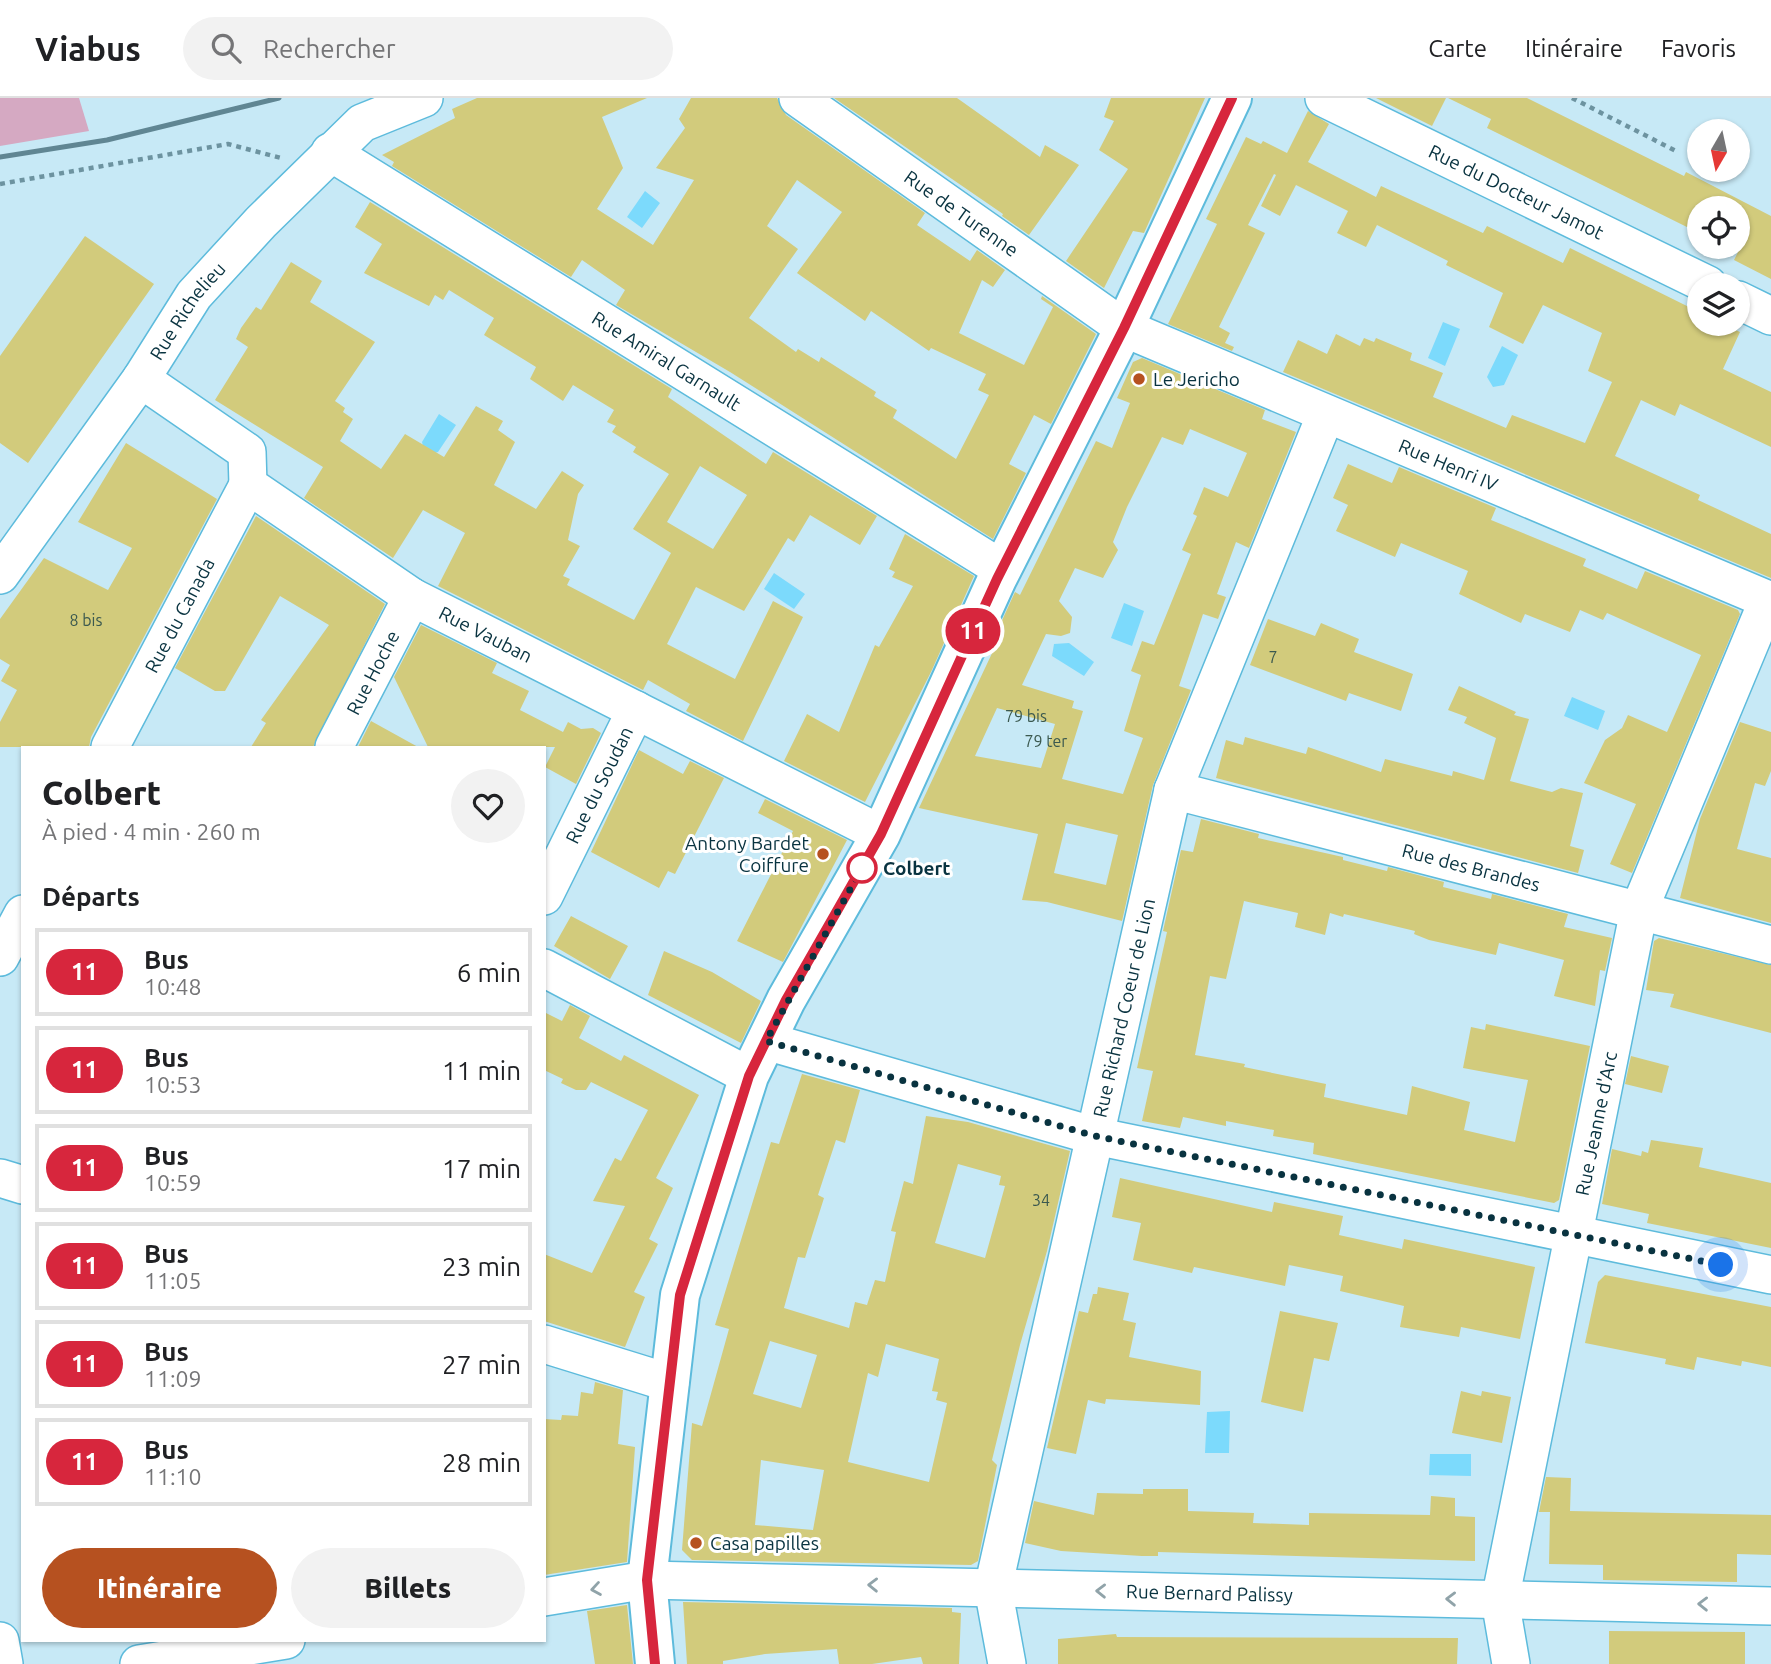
<!DOCTYPE html>
<html lang="fr">
<head>
<meta charset="utf-8">
<style>
	body { margin:0; font-family:Ubuntu,sans-serif; background:#f2f2f2; color:#202124; height:100vh; display:flex; flex-direction:column; font-size:26px; white-space:nowrap }
	* { box-sizing:border-box; margin:0 }
	p { font-size:23px; color:#757577 }
	.icon { flex:none; width:38px; height:38px; fill:none; stroke:currentColor; stroke-width:2; stroke-linecap:round; stroke-linejoin:round }
	.map { position:relative; flex:1; overflow:hidden }
	.side { position:absolute; left:21px; top:648px; width:525px; height:896px; display:flex; flex-direction:column; background:#fff; border-radius:0px; box-shadow:0 2px 5px #0004 }
	.side>* { flex:none }
	.badge { padding:0 14px; border-radius:23px; font-size:24px; line-height:46px }
	.needle { width:46px; rotate:189deg }
	.controls { position:absolute; left:1687px; top:21px; display:grid; gap:14px }
	.controls a { display:grid; place-items:center; width:63px; height:63px; border-radius:50%; background:#fff; box-shadow:0 2px 5px #0004; font-size:35px }
	.you { position:absolute; width:35px; height:35px; margin:-18px; border:5px solid #fff; border-radius:50%; background:#1a73e8; box-shadow:0 0 0 10px #1a73e833 }
	.map>.badge { position:absolute; translate:-50% -50%; box-shadow:0 0 0 4px #fff }
	h2 { padding:0 21px; font-size:26px; line-height:63px }
	.round { display:grid; place-items:center; flex:none; width:74px; height:74px; border-radius:37px; background:#f2f2f2 }
	.headline { display:flex; align-items:center; justify-content:space-between; height:119px; padding:0 21px }
	h1 { font-size:33px; font-weight:800; line-height:52px }
	.button { display:flex; gap:14px; margin-top:auto; padding:14px 21px }
	.button a { flex:1; height:80px; border-radius:42px; background:#b65120; color:#fff; font-size:28px; font-weight:800; line-height:80px; text-align:center }
	.button a+a { background:#f2f2f2; color:#202124 }
	ul { padding:0; list-style:none }
	li { display:flex; align-items:center; gap:21px; height:88px; margin:0 14px 10px; padding:0 7px; border:4px solid #e0e0e0; border-radius:0px }
	li div { flex:1 }
	li b { display:block; font-size:26px }
	li em { font-style:normal }
	li .badge { min-width:77px; font-weight:700; text-align:center }
	header { display:flex; align-items:center; gap:42px; box-sizing:border-box; height:98px; padding:0 35px; background:#fff; border-bottom:2px solid #e0e0e0 }
	header strong { font-size:33px }
	nav { display:flex; gap:38px; margin-inline-start:auto; font-size:24px }
	.search { width:490px; height:63px; background:#f2f2f2; display:flex; align-items:center; gap:18px; box-sizing:border-box; padding:0 24px; border-radius:38px; color:#757577; font-size:26px }
	.map>svg:first-child { display:block }
	.green { fill:#d5a9c2 }
	.water { fill:#7cdafc }
	.building { fill:#d2cb7c; fill-rule:evenodd }
	.lines { fill:none; stroke-linecap:round; stroke-linejoin:round }
	.minor-casing { stroke:#5dbbdc; stroke-width:40 }
	.tertiary-casing { stroke:#5dbbdc; stroke-width:42 }
	.path { stroke:#6d93a0; stroke-width:4.5; stroke-dasharray:5 5; stroke-linecap:butt }
	.minor { stroke:#fff; stroke-width:37 }
	.tertiary { stroke:#fff; stroke-width:38 }
	.rail { stroke:#608693; stroke-width:5 }
	.oneway { stroke:#90a3a9 }
	.line-casing { stroke:#fff; stroke-width:16 }
	.line { stroke:#d7263d; stroke-width:10 }
	.walk { stroke:#093340; stroke-width:7; stroke-dasharray:0 12.6 }
	.poi-dot { fill:#b65120; stroke:#fff; stroke-width:2.5 }
	.stop-dot { fill:#fff; stroke:#d7263d; stroke-width:3.5 }
	.labels { text-anchor:middle; dominant-baseline:central; stroke-width:6; stroke-linejoin:round; paint-order:stroke }
	.number-label { font-size:16px; fill:#3b594f }
	.street-label { font-size:19px; fill:#093340; stroke:#fff }
	.poi-label { font-size:19px; fill:#093340; stroke:#fff; text-anchor:start }
	.stop-label { font-size:19px; font-weight:bold; fill:#093340; stroke:#fff; text-anchor:start }
</style>
</head>
<body>
<header>
<strong>Viabus</strong>
<div class="search"><svg class="icon" aria-label="search" viewBox="0 0 24 24"><circle cx="10" cy="10" r="6"/><path d="M15 15l6 6"/></svg>Rechercher</div>
<nav><a>Carte</a><a>Itinéraire</a><a>Favoris</a></nav>
</header>
<div class="map">
<svg width="1771" height="1566" viewBox="0 0 1771 1566">
	<rect width="100%" height="100%" fill="#c7e9f6"/>
	<path class="green" d="M0 0H79L89 33 0 48Z"/>
	<path class="water" d="M645 93 660 105 642 130 627 119Z
		M1443 224 1460 231 1445 268 1428 260Z
		M1502 248 1518 257 1504 287 1493 289 1487 279Z
		M439 316 456 327 438 354 430 356 424 352 422 344Z
		M774 475 805 496 794 511 764 491Z
		M1124 505 1144 513 1132 548 1111 540Z
		M1069 545 1094 564 1084 578 1052 558 1054 546Z
		M1572 599 1605 613 1598 632 1564 618Z
		M1230 1313 1229 1355H1205L1207 1314Z
		M1430 1356H1471V1378L1429 1377Z"/>
	<path class="building" d="M477 0H647L602 19 623 70 597 111 653 147 694 82 656 70 685 30 679 21 691 0H777L786 17 925 115 917 127 970 163 977 152 1005 172 993 189 982 182 959 235 1024 267 1053 209 1041 201 1042 198 1096 236 1051 326 1034 317 1009 366 1026 375 993 441 730 274 616 207 625 192 582 162 571 179 392 68 394 64 382 57 455 20 452 11ZM797 82 842 114 797 175 865 223 871 213 929 253 931 250 986 276 978 292 989 297 956 361 893 320 897 312 874 298 876 294 821 259 819 264 798 251 796 254 749 220 798 151 767 128Z
		M834 0H957L1040 59 1045 47 1079 67 1029 137 1002 118 1003 116Z
		M1111 0H1205L1144 135 1133 133 1104 190 1066 163 1128 71 1099 52 1114 23 1104 19Z
		M1376 0H1446L1432 28Z
		M1448 0H1527L1684 78 1686 74 1771 118V181L1734 162 1738 154 1728 149H1738V110H1699V135L1487 30 1491 21Z
		M1308 13 1329 26 1308 64 1376 99 1381 88 1483 135 1487 128 1563 165 1570 150 1699 214V226H1722L1740 234 1723 271 1771 294V349L1680 306 1675 318 1641 302 1615 358 1700 397 1698 402 1771 436V480L1283 274 1298 242 1327 256 1336 236 1360 248 1364 240 1374 244 1376 240 1412 255 1410 262 1443 275 1433 299 1506 330 1512 317 1585 345 1612 284 1588 273 1602 235 1543 207 1523 246 1489 229 1503 195 1446 167 1448 163 1377 127 1366 149 1337 135 1348 113 1296 87 1280 118 1261 108 1276 77 1274 76 1248 127 1265 135 1219 229 1230 235 1225 245 1234 249 1232 253 1168 226 1217 126 1206 121 1246 39 1261 46 1263 43 1287 55Z
		M370 104 672 291 668 299 766 366 773 354 877 418 860 447 810 417 794 444 788 440 744 513 696 489 667 546 735 581 773 503 803 519 743 643 686 613 690 606 648 582 643 592 438 488 465 435 423 412 393 460 304 400 323 369 215 302 248 249 236 241 241 230 256 209 261 212 291 164 322 183 310 204 375 244 335 303 345 310 343 314 353 321 340 343 381 371 405 336 444 359 476 308 503 323 498 332 515 344 494 387 536 411 562 373 584 387 578 396 568 442 580 448 563 478 570 481 567 487 634 522 671 455 633 431 669 376 633 354 636 349 612 334 616 328 607 324 614 312 573 287 563 303 530 281 536 269 484 237 494 220 449 192 443 202 435 197 429 208 364 175 382 146 355 129ZM700 368 747 397 713 451 667 424Z
		M85 138 154 186 28 365 0 345V258Z
		M1142 260 1265 312 1262 321 1296 334 1249 450 1236 444 1217 496 1226 499 1218 521 1203 516 1179 588 1191 592 1153 687 1122 823 1047 804 1022 802 1038 736 919 710 1003 532 999 529 1015 494 1020 497 1096 343 1112 350 1130 305 1117 300 1133 264ZM1190 331 1247 355 1228 399 1204 389 1193 416 1197 418 1182 452 1191 456 1154 547 1142 543 1131 573 1141 577 1124 633 1143 640 1123 696 1062 681 1083 613 1072 610 1074 603 1022 587 1046 536 1061 538 1070 535 1072 519 1059 503 1075 470 1103 480 1118 452 1113 444 1127 409 1162 339 1183 347ZM997 610 1055 626 1041 670 975 658ZM1066 725 1118 737 1106 787 1054 775Z
		M126 345 217 401 91 639 89 649H0V624L17 592 1 583 10 567 0 561V521L44 460 108 492 132 450 78 424Z
		M1348 366 1392 385 1399 369 1496 410 1491 422 1586 461 1583 468 1637 491 1645 473 1738 512 1740 516 1632 775 1610 766 1636 706 1584 685 1605 642 1622 630 1628 617 1667 634 1701 557 1607 515 1603 522 1580 512 1570 534 1525 516 1521 525 1459 496 1468 473 1401 445 1395 459 1336 433 1348 407 1333 400Z
		M256 418 385 506 313 649H251L266 625 261 622 329 527 280 498 225 593H215L175 570Z
		M905 436 974 478 931 574 865 704 784 663 807 616 839 634 875 547 879 549 913 488 892 479 895 474 889 471Z
		M1268 521 1315 538 1321 525 1359 541 1354 554 1413 576 1401 613 1349 595 1346 603 1250 567Z
		M421 527 497 565 492 575 529 593 520 612 563 634 568 624 581 631 593 630 601 635 576 686 545 669 555 649H428L394 579Z
		M1459 588 1516 614 1514 617 1529 621 1510 683 1552 694 1561 690 1583 695 1570 748 1584 752 1578 775 1216 680 1226 642 1243 647 1245 639 1306 656 1308 649 1381 674 1385 661 1452 678 1453 673 1484 682 1496 640 1464 625 1467 619 1448 612Z
		M371 623 418 649H358Z
		M1740 624 1771 634V673L1765 688 1755 685 1737 751 1771 760V825L1680 800 1700 721Z
		M639 652 683 676 690 663 724 680 675 776 668 773 659 790 591 754Z
		M765 701 847 742 783 864 737 843 793 733 758 715Z
		M1201 721 1259 736 1258 740 1343 759V762L1387 773 1388 769 1444 784 1443 789 1491 801 1492 796 1568 816 1564 829 1612 840 1605 873 1600 872 1595 908 1554 898 1564 862 1499 845 1496 857 1429 842 1414 836 1415 833 1344 816 1343 819 1330 815 1325 837 1295 829 1298 815 1244 803 1226 881 1210 878 1195 957 1245 966 1244 969 1326 986 1324 999 1407 1017 1412 988 1470 1004 1464 1032 1515 1044 1528 982 1463 970 1471 929 1485 932 1486 926 1590 948 1559 1102 1554 1105 1313 1056 1314 1045 1273 1038 1274 1032 1226 1023V1028L1183 1019 1180 1030 1142 1023 1153 973 1137 970 1167 834 1163 833 1181 752 1193 754Z
		M571 818 628 848 610 881 554 848Z
		M1659 840 1771 867V935L1670 909 1674 896 1646 892 1654 843Z
		M664 853 712 874 761 903 741 945 648 897Z
		M570 907 590 918 579 940 621 963 624 957 699 997 656 1080 673 1090 649 1141 658 1146 634 1194 645 1199 625 1249 544 1223V1156L592 1175 625 1108 593 1103 615 1060 621 1063 648 1012 591 984 586 992H576L561 985 563 981 544 972V914L562 923Z
		M1631 958 1669 968 1662 995 1625 986Z
		M802 976 860 992 845 1045 836 1042 818 1097 824 1100 805 1160 798 1159 784 1210 849 1230 855 1204 867 1207 875 1182 885 1184 896 1134 891 1133 904 1083 913 1086 926 1018 968 1024 1070 1053 1047 1153 1020 1247 992 1362 997 1367 978 1463 971 1467 692 1462 682 1452 692 1325 702 1328 729 1231 715 1227 771 1044 779 1046ZM958 1066 1001 1078 999 1087 1005 1088 985 1160 935 1145ZM770 1243 817 1257 801 1310 753 1296ZM886 1246 939 1261 932 1293 938 1294 936 1302 947 1305 929 1384 848 1364 868 1275 878 1279ZM761 1362 824 1372 813 1432 755 1427Z
		M1651 1042 1703 1050 1699 1069 1771 1085V1150L1647 1125 1649 1116 1602 1106 1612 1051 1641 1058 1642 1053 1648 1055Z
		M1120 1080 1272 1114 1274 1104 1343 1118 1339 1137 1402 1151 1404 1141 1535 1169 1520 1241 1461 1229 1459 1239 1400 1229 1404 1208 1340 1193 1343 1178 1289 1167 1285 1188 1194 1169 1192 1175 1133 1162 1141 1125 1112 1119Z
		M1605 1177 1771 1209V1269L1742 1263 1741 1268 1697 1259 1694 1272 1665 1266 1666 1261 1585 1245 1598 1184Z
		M1098 1189 1129 1195 1123 1222 1136 1225 1129 1259 1201 1273 1200 1307 1106 1301 1105 1306 1088 1302 1076 1356 1047 1350 1079 1213 1088 1215 1093 1196H1097Z
		M1280 1213 1338 1225 1329 1263 1314 1260 1303 1314 1261 1304Z
		M595 1284 623 1292 618 1346 635 1349 627 1464 544 1477V1321L561 1322 562 1317 578 1318 581 1294 593 1296Z
		M1461 1293 1481 1298 1482 1293 1511 1299 1502 1345 1452 1335Z
		M1546 1379 1571 1380 1570 1413 1771 1417V1457L1737 1456V1484L1603 1482V1467L1549 1466 1550 1414H1539Z
		M1143 1391H1188V1413L1254 1415 1253 1425 1309 1427V1415L1430 1417 1431 1398 1455 1400V1418L1475 1419V1463L1158 1454V1458H1142L1061 1453 1025 1445 1034 1403 1094 1417 1097 1395 1143 1396Z
		M683 1504 952 1510V1514L961 1515 959 1566H923L921 1559 872 1566H839L837 1551 765 1556 723 1563V1566H687Z
		M627 1507 633 1566H595L587 1513Z
		M1609 1533 1745 1534V1566H1609Z
		M1116 1536 1117 1539 1458 1540 1457 1566H1058V1541Z"/>
	<g class="lines">
		<g class="minor-casing">
			<g id="minor">
				<path id="s1" d="M798 0 1124 230 1771 503"/>
				<path id="s2" d="M1324 0 1708 187"/>
				<path id="s3" d="M330 54 1002 471"/>
				<path d="M1738 202 1771 218"/>
				<path id="s4" d="M141 281 247 354 248 387 412 499 881 736"/>
				<path id="s5" d="M0 477 141 281 194 197 261 124 362 25 424 0"/>
				<path id="s6" d="M110 649 248 387"/>
				<path id="s7" d="M334 649 412 499"/>
				<path id="s8" d="M1173 692 1771 847"/>
				<path id="s9" d="M544 798 636 612"/>
				<path d="M0 859 23 816"/>
				<path d="M544 870 749 978"/>
				<path d="M766 943 1095 1038 1771 1177"/>
				<path d="M0 1080 23 1087"/>
				<path d="M544 1246 670 1285"/>
				<path id="s10" d="M544 1499 647 1482 1771 1508"/>
				<path d="M0 1543 4 1566"/>
				<path d="M139 1566 286 1542"/>
				<path id="s11" d="M1007 1566 993 1490 1173 692 1326 316"/>
				<path id="s12" d="M1511 1566 1500 1502 1639 812 1768 502"/>
			</g>
		</g>
		<g class="tertiary-casing">
			<path id="tertiary" d="M655 1566 647 1482 680 1197 749 978 786 902 881 736 997 481 1124 230 1232 0"/>
		</g>
		<path class="path" d="M1572 0 1676 53
			M0 86 228 46 281 60"/>
		<use href="#minor" class="minor"/>
		<use href="#tertiary" class="tertiary"/>
		<path class="rail" d="M0 59 107 42 279 0"/>
	</g>
	<defs><path id="oneway-chevron" d="M-2-3.5L2.5 0L-2 3.5" fill="none" stroke-width="1.6" stroke-linecap="round" stroke-linejoin="round" transform="scale(1.75)"/></defs>
	<g class="oneway">
		<use href="#oneway-chevron" transform="translate(873 1487) rotate(-179)"/>
		<use href="#oneway-chevron" transform="translate(596 1491) rotate(171)"/>
		<use href="#oneway-chevron" transform="translate(1101 1493) rotate(-179)"/>
		<use href="#oneway-chevron" transform="translate(1451 1501) rotate(-179)"/>
		<use href="#oneway-chevron" transform="translate(1703 1506) rotate(-179)"/>
	</g>
	<g class="lines">
		<g class="line-casing">
			<path id="line" d="M655 1566 647 1482 680 1197 749 978 786 902 881 736 997 481 1124 230 1232 0"/>
		</g>
		<use href="#line" class="line"/>
		<path class="walk" d="M862 770 766 943 1095 1038 1721 1167"/>
	</g>
	<g class="poi-dot">
		<circle cx="1139" cy="281" r="7"/>
		<circle cx="823" cy="756" r="7"/>
		<circle cx="696" cy="1445" r="7"/>
	</g>
	<circle class="stop-dot" cx="862" cy="770" r="14"/>
	<g class="labels">
		<g class="number-label">
			<text x="86" y="522">8 bis</text>
			<text x="1273" y="559">7</text>
			<text x="1026" y="618">79 bis</text>
			<text x="1046" y="643">79 ter</text>
			<text x="1041" y="1102">34</text>
		</g>
		<g class="street-label">
			<text stroke="none"><textPath href="#s2" startOffset="214">Rue du Docteur Jamot</textPath></text>
			<text stroke="none"><textPath href="#s1" startOffset="200">Rue de Turenne</textPath></text>
			<text stroke="none"><textPath href="#s5" startOffset="324">Rue Richelieu</textPath></text>
			<text stroke="none"><textPath href="#s3" startOffset="396">Rue Amiral Garnault</textPath></text>
			<text stroke="none"><textPath href="#s1" startOffset="751">Rue Henri IV</textPath></text>
			<text stroke="none"><textPath href="#s6" startOffset="149">Rue du Canada</textPath></text>
			<text stroke="none"><textPath href="#s4" startOffset="443">Rue Vauban</textPath></text>
			<text stroke="none"><textPath href="#s7" startOffset="84">Rue Hoche</textPath></text>
			<text stroke="none"><textPath href="#s9" startOffset="124">Rue du Soudan</textPath></text>
			<text stroke="none"><textPath href="#s8" startOffset="308">Rue des Brandes</textPath></text>
			<text stroke="none"><textPath href="#s11" startOffset="672">Rue Richard Coeur de Lion</textPath></text>
			<text stroke="none"><textPath href="#s12" startOffset="551">Rue Jeanne d'Arc</textPath></text>
			<text stroke="none"><textPath href="#s10" startOffset="667">Rue Bernard Palissy</textPath></text>
		</g>
		<g class="poi-label">
			<text x="1153" y="281">Le Jericho</text>
			<text x="809" y="745" text-anchor="end">Antony Bardet<tspan x="809" dy="22">Coiffure</tspan></text>
			<text x="710" y="1445">Casa papilles</text>
		</g>
		<g class="stop-label">
			<text x="883" y="770">Colbert</text>
		</g>
	</g>
</svg>
<div class="controls">
<a><svg class="needle" viewBox="-14 -14 28 28"><path d="M0-13l5 13h-10z" fill="#e53935"/><path d="M0 13l5-13h-10z" fill="#757577"/></svg></a>
<a><svg class="icon" aria-label="locate" viewBox="0 0 24 24"><circle cx="12" cy="12" r="6"/><path d="M12 2v4M12 18v4M2 12h4M18 12h4"/></svg></a>
<a><svg class="icon" aria-label="layers" viewBox="0 0 24 24"><path d="M12 4l9 5-9 5-9-5zM3 14l9 5 9-5"/></svg></a>
</div>
<div class="you" style="left:1721px;top:1167px"></div>
<b class="badge" style="left:973px;top:533px;background:#d7263d;color:#fff">11</b>
<section class="side">
<div class="headline"><div><h1>Colbert</h1><p>À pied · 4 min · 260 m</p></div><a class="round"><svg class="icon" aria-label="heart" viewBox="0 0 24 24"><path d="M12 20l-8-8c-3-5 5-10 8-4 3-6 11-1 8 4z"/></svg></a></div>
<h2>Départs</h2>
<ul>
<li><span class="badge" style="background:#d7263d;color:#fff">11</span><div><b>Bus</b><p>10:48</p></div><em>6 min</em></li>
<li><span class="badge" style="background:#d7263d;color:#fff">11</span><div><b>Bus</b><p>10:53</p></div><em>11 min</em></li>
<li><span class="badge" style="background:#d7263d;color:#fff">11</span><div><b>Bus</b><p>10:59</p></div><em>17 min</em></li>
<li><span class="badge" style="background:#d7263d;color:#fff">11</span><div><b>Bus</b><p>11:05</p></div><em>23 min</em></li>
<li><span class="badge" style="background:#d7263d;color:#fff">11</span><div><b>Bus</b><p>11:09</p></div><em>27 min</em></li>
<li><span class="badge" style="background:#d7263d;color:#fff">11</span><div><b>Bus</b><p>11:10</p></div><em>28 min</em></li>
</ul>
<div class="button"><a>Itinéraire</a><a>Billets</a></div>
</section>
</div>
</body>
</html>
